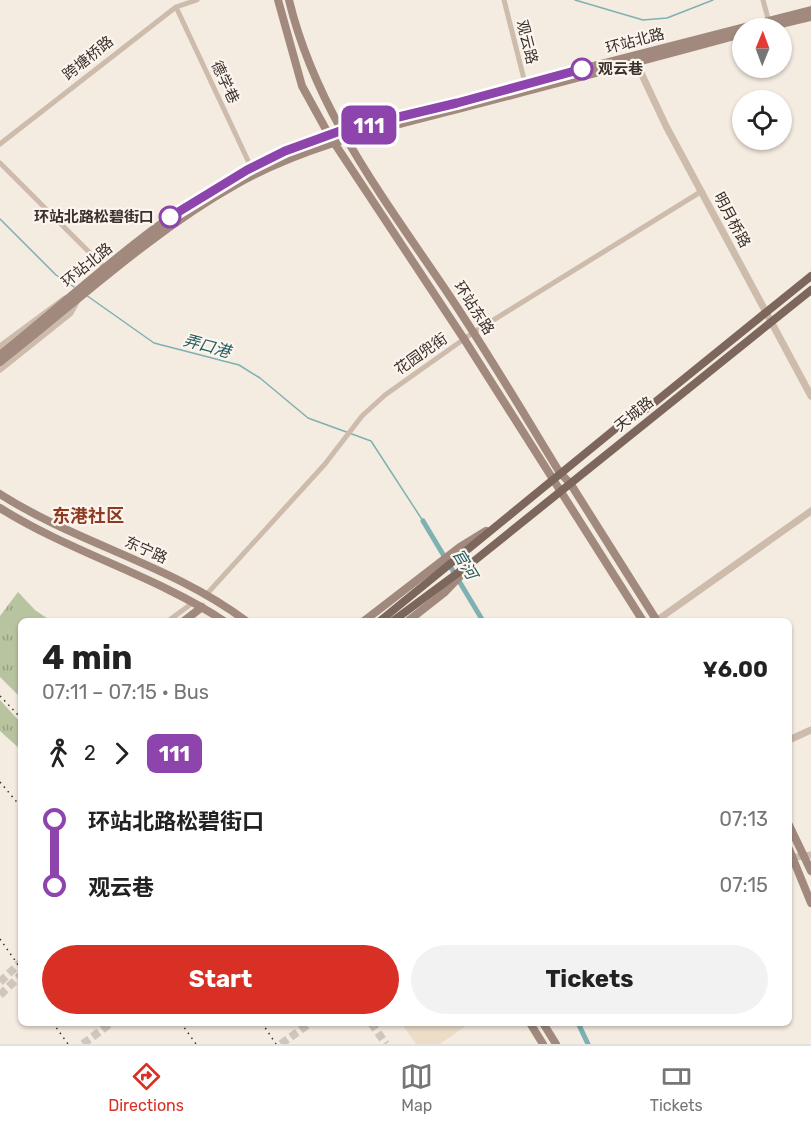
<!DOCTYPE html>
<html lang="en">
<head>
<meta charset="utf-8">
<style>
	body { margin:0; font-family:Rubik,"Noto Sans SC",sans-serif; background:#f2f2f2; color:#222; height:100vh; display:flex; flex-direction:column; font-size:22px; white-space:nowrap }
	* { box-sizing:border-box; margin:0 }
	p { font-size:20px; color:#767676 }
	.icon { flex:none; width:33px; height:33px; fill:none; stroke:currentColor; stroke-width:2; stroke-linecap:round; stroke-linejoin:round }
	.map { position:relative; flex:1; overflow:hidden }
	.sheet { position:absolute; left:18px; top:618px; width:774px; height:408px; display:flex; flex-direction:column; background:#fff; border-radius:9px; box-shadow:0 2px 4px #0004 }
	.sheet>* { flex:none }
	.badge { padding:0 12px; border-radius:9px; font-size:21px; line-height:39px }
	.needle { width:39px; rotate:1deg }
	.controls { position:absolute; left:732px; top:18px; display:grid; gap:12px }
	.controls a { display:grid; place-items:center; width:60px; height:60px; border-radius:50%; background:#fff; box-shadow:0 2px 4px #0004; font-size:30px }
	.map>.badge { position:absolute; translate:-50% -50%; box-shadow:0 0 0 3px #fff }
	.legs { display:flex; align-items:center; gap:9px; height:66px; padding:0 24px; font-size:20px }
	.legs p { margin-inline-start:auto }
	.summary { display:flex; align-items:center; justify-content:space-between; height:102px; padding:0 24px }
	h1 { font-size:33px; font-weight:700; line-height:45px }
	.action { display:flex; gap:12px; margin-top:auto; padding:12px 24px }
	.action a { flex:1; height:69px; border-radius:36px; background:#d93025; color:#fff; font-size:24px; font-weight:700; line-height:69px; text-align:center }
	.action a+a { background:#f2f2f2; color:#222 }
	ul { padding:0 24px; list-style:none }
	li { display:flex; align-items:center; gap:21px; height:66px; font-size:22px }
	li i { display:grid; place-items:center; width:9px; height:100%; margin:0 8px; background:currentColor }
	li i::after { content:''; width:15px; height:15px; margin:-8px; border:4px solid; border-radius:50%; background:#fff }
	li p { margin-inline-start:auto }
	li:first-child i { background:linear-gradient(#0000 50%,currentColor 0) }
	li:last-child i { background:linear-gradient(currentColor 50%,#0000 0) }
	.tab-bar { display:flex; justify-content:space-around; align-items:center; height:84px; border-top:2px solid #e0e0e0; background:#fff; font-size:16px; color:#767676 }
	.tab-bar a { display:grid; justify-items:center; gap:3px }
	.tab-bar .current { color:#d93025 }
	.map>svg:first-child { display:block }
	.grass { fill:url(#grass-tufts) }
	.plaza { fill:#ecdcc8 }
	.lines { fill:none; stroke-linecap:round; stroke-linejoin:round }
	.stream { stroke:#7fb0b2; stroke-width:1.5 }
	.canal { stroke:#7fb0b2; stroke-width:5 }
	.secondary-tunnel { stroke:#cfc6bd; stroke-width:8; stroke-dasharray:8 4; stroke-linecap:butt }
	.primary-tunnel { stroke:#cfc6bd; stroke-width:8; stroke-dasharray:8 4; stroke-linecap:butt }
	.minor { stroke:#cdbbac; stroke-width:5 }
	.tertiary { stroke:#cdbbac; stroke-width:7 }
	.secondary { stroke:#a18a7d; stroke-width:8 }
	.primary { stroke:#7d675c; stroke-width:8 }
	.rail { stroke:#3b302b; stroke-width:1.5; stroke-dasharray:1.5 4.5; stroke-linecap:butt }
	.line-1-casing { stroke:#fff; stroke-width:14 }
	.line-1 { stroke:#8e44ad; stroke-width:9 }
	.stop-1-dot { fill:#fff; stroke:#8e44ad; stroke-width:3 }
	.labels { text-anchor:middle; dominant-baseline:central; stroke-width:4.5; stroke-linejoin:round; paint-order:stroke }
	.street-label { font-size:15px; fill:#3b302b; stroke:#fbf5ee }
	.stop-label { font-size:15px; font-weight:bold; fill:#3b302b; stroke:#fbf5ee; text-anchor:start }
	.water-label { font-size:16px; font-style:italic; fill:#1f5a5e; stroke:#fbf5ee }
	.quarter-label { font-size:18px; font-weight:bold; fill:#8c3b22; stroke:#fbf5ee }
</style>
</head>
<body>
<div class="map">
<svg width="811" height="1044" viewBox="0 0 811 1044">
	<defs>
		<pattern id="grass-tufts" width="24" height="20" patternUnits="userSpaceOnUse" patternTransform="scale(1.5)"><rect width="24" height="20" fill="#b8c4a0"/><path d="M3 7l-1-3M5 7V3M7 7l1-3M15 17l-1-3M17 17v-4M19 17l1-3" fill="none" stroke="#97a083"/></pattern>
	</defs>
	<rect width="100%" height="100%" fill="#f4ebe1"/>
	<path class="grass" d="M18 592 35 610 51 621H21V698L0 677V616Z
		M0 700 21 723V750L0 731Z"/>
	<path class="plaza" d="M401 1023H470L440 1044H416Z"/>
	<g class="lines">
		<path class="stream" d="M575 0 643 20 667 18 713 0
			M0 219 56 275 74 287
			M86 295 154 343 239 365 260 378 308 418 371 441 423 521"/>
		<path class="canal" d="M423 521 483 621
			M578 1023 588 1044"/>
		<path class="secondary-tunnel" d="M371 1023 386 1044
			M83 1044 111 1023
			M281 1044 310 1023"/>
		<path class="primary-tunnel" d="M0 982 21 962
			M0 995 21 975"/>
		<path class="minor" d="M504 0 527 91
			M763 0 769 22
			M176 7 251 167
			M0 144 176 7 197 0
			M0 163 106 269
			M205 596 325 464 362 416 385 395 474 332 702 191
			M168 621 194 602"/>
		<path class="tertiary" d="M635 60 666 126 811 396
			M0 347 65 299
			M0 369 70 313 76 302
			M656 621 811 511
			M789 740 811 730
			M789 858 811 855"/>
		<path class="secondary" d="M278 0 302 86 329 135 464 339 643 621
			M289 0C316 112 386 201 449 295 488 353 524 414 560 473L570 483 657 621
			M764 28 811 17
			M0 355C80 291 155 217 248 169 277 154 309 143 340 131L811 10
			M0 362C77 302 150 233 235 185 305 145 389 127 466 107 558 83 651 59 742 34
			M0 494C78 544 172 565 246 621
			M0 508C72 553 154 575 224 621
			M184 621 202 607
			M364 621 460 547 486 531
			M408 621 445 592 467 569
			M789 825 811 871
			M789 849 811 903
			M530 1023 543 1044
			M543 1023 556 1044"/>
		<path class="primary" d="M380 621 620 425 649 407 811 276
			M393 621 474 561 811 290"/>
		<path class="rail" d="M0 696 21 718
			M0 782 21 807
			M0 939 21 969
			M53 1023 68 1044
			M181 1023 196 1044
			M262 1023 276 1044"/>
	</g>
	<g class="lines">
		<g class="line-1-casing">
			<path id="line-1" d="M170 217 247 170 285 151 340 131 457 103 582 69"/>
		</g>
		<use href="#line-1" class="line-1"/>
	</g>
	<g class="stop-1-dot">
		<circle cx="582" cy="69" r="10"/>
		<circle cx="170" cy="217" r="10"/>
	</g>
	<g class="labels">
		<g class="street-label">
			<text transform="translate(635 41) rotate(-15)">环站北路</text>
			<text transform="translate(527 42) rotate(76)">观云路</text>
			<text transform="translate(88 58) rotate(-39)">跨塘桥路</text>
			<text transform="translate(225 82) rotate(65)">德学巷</text>
			<text transform="translate(732 220) rotate(62)">明月桥路</text>
			<text transform="translate(87 265) rotate(-39)">环站北路</text>
			<text transform="translate(474 308) rotate(57)">环站东路</text>
			<text transform="translate(421 354) rotate(-35)">花园兜街</text>
			<text transform="translate(634 414) rotate(-39)">天城路</text>
			<text transform="translate(146 550) rotate(24)">东宁路</text>
		</g>
		<g class="stop-label">
			<text x="598" y="69">观云巷</text>
			<text x="154" y="217" text-anchor="end">环站北路松碧街口</text>
		</g>
		<g class="water-label">
			<text transform="translate(207 346) rotate(15)">弄口港</text>
			<text transform="translate(465 564) rotate(59)">官河</text>
		</g>
		<g class="quarter-label">
			<text x="88" y="516">东港社区</text>
		</g>
	</g>
</svg>
<div class="controls">
<a><svg class="needle" viewBox="-14 -14 28 28"><path d="M0-13l5 13h-10z" fill="#e53935"/><path d="M0 13l5-13h-10z" fill="#767676"/></svg></a>
<a><svg class="icon" aria-label="locate" viewBox="0 0 24 24"><circle cx="12" cy="12" r="6"/><path d="M12 2v4M12 18v4M2 12h4M18 12h4"/></svg></a>
</div>
<b class="badge" style="left:369px;top:125px;background:#8e44ad;color:#fff">111</b>
<section class="sheet">
<div class="summary"><div><h1>4 min</h1><p>07:11 – 07:15 · Bus</p></div><b>¥6.00</b></div>
<div class="legs"><svg class="icon" aria-label="walk" viewBox="0 0 24 24"><circle cx="13" cy="4" r="2"/><path d="M13 8l-2 6 4 7M11 14l-3 7M7 12l3-4h3l4 4"/></svg>2<svg class="icon" aria-label="forward" viewBox="0 0 24 24"><path d="M9 5l7 7-7 7"/></svg><b class="badge" style="background:#8e44ad;color:#fff">111</b></div>
<ul>
<li><i style="color:#8e44ad"></i><b>环站北路松碧街口</b><p>07:13</p></li>
<li><i style="color:#8e44ad"></i><b>观云巷</b><p>07:15</p></li>
</ul>
<div class="action"><a>Start</a><a>Tickets</a></div>
</section>
</div>
<nav class="tab-bar">
<a class="current"><svg class="icon" aria-label="directions" viewBox="0 0 24 24"><path d="M12 3l9 9-9 9-9-9zM9 14v-3h6M13 9l2 2-2 2"/></svg>Directions</a>
<a><svg class="icon" aria-label="map" viewBox="0 0 24 24"><path d="M3 6l6-2 6 2 6-2v14l-6 2-6-2-6 2zM9 4v14M15 6v14"/></svg>Map</a>
<a><svg class="icon" aria-label="tickets" viewBox="0 0 24 24"><path d="M3 7h18v10H3zM15 7v10"/></svg>Tickets</a>
</nav>
</body>
</html>
